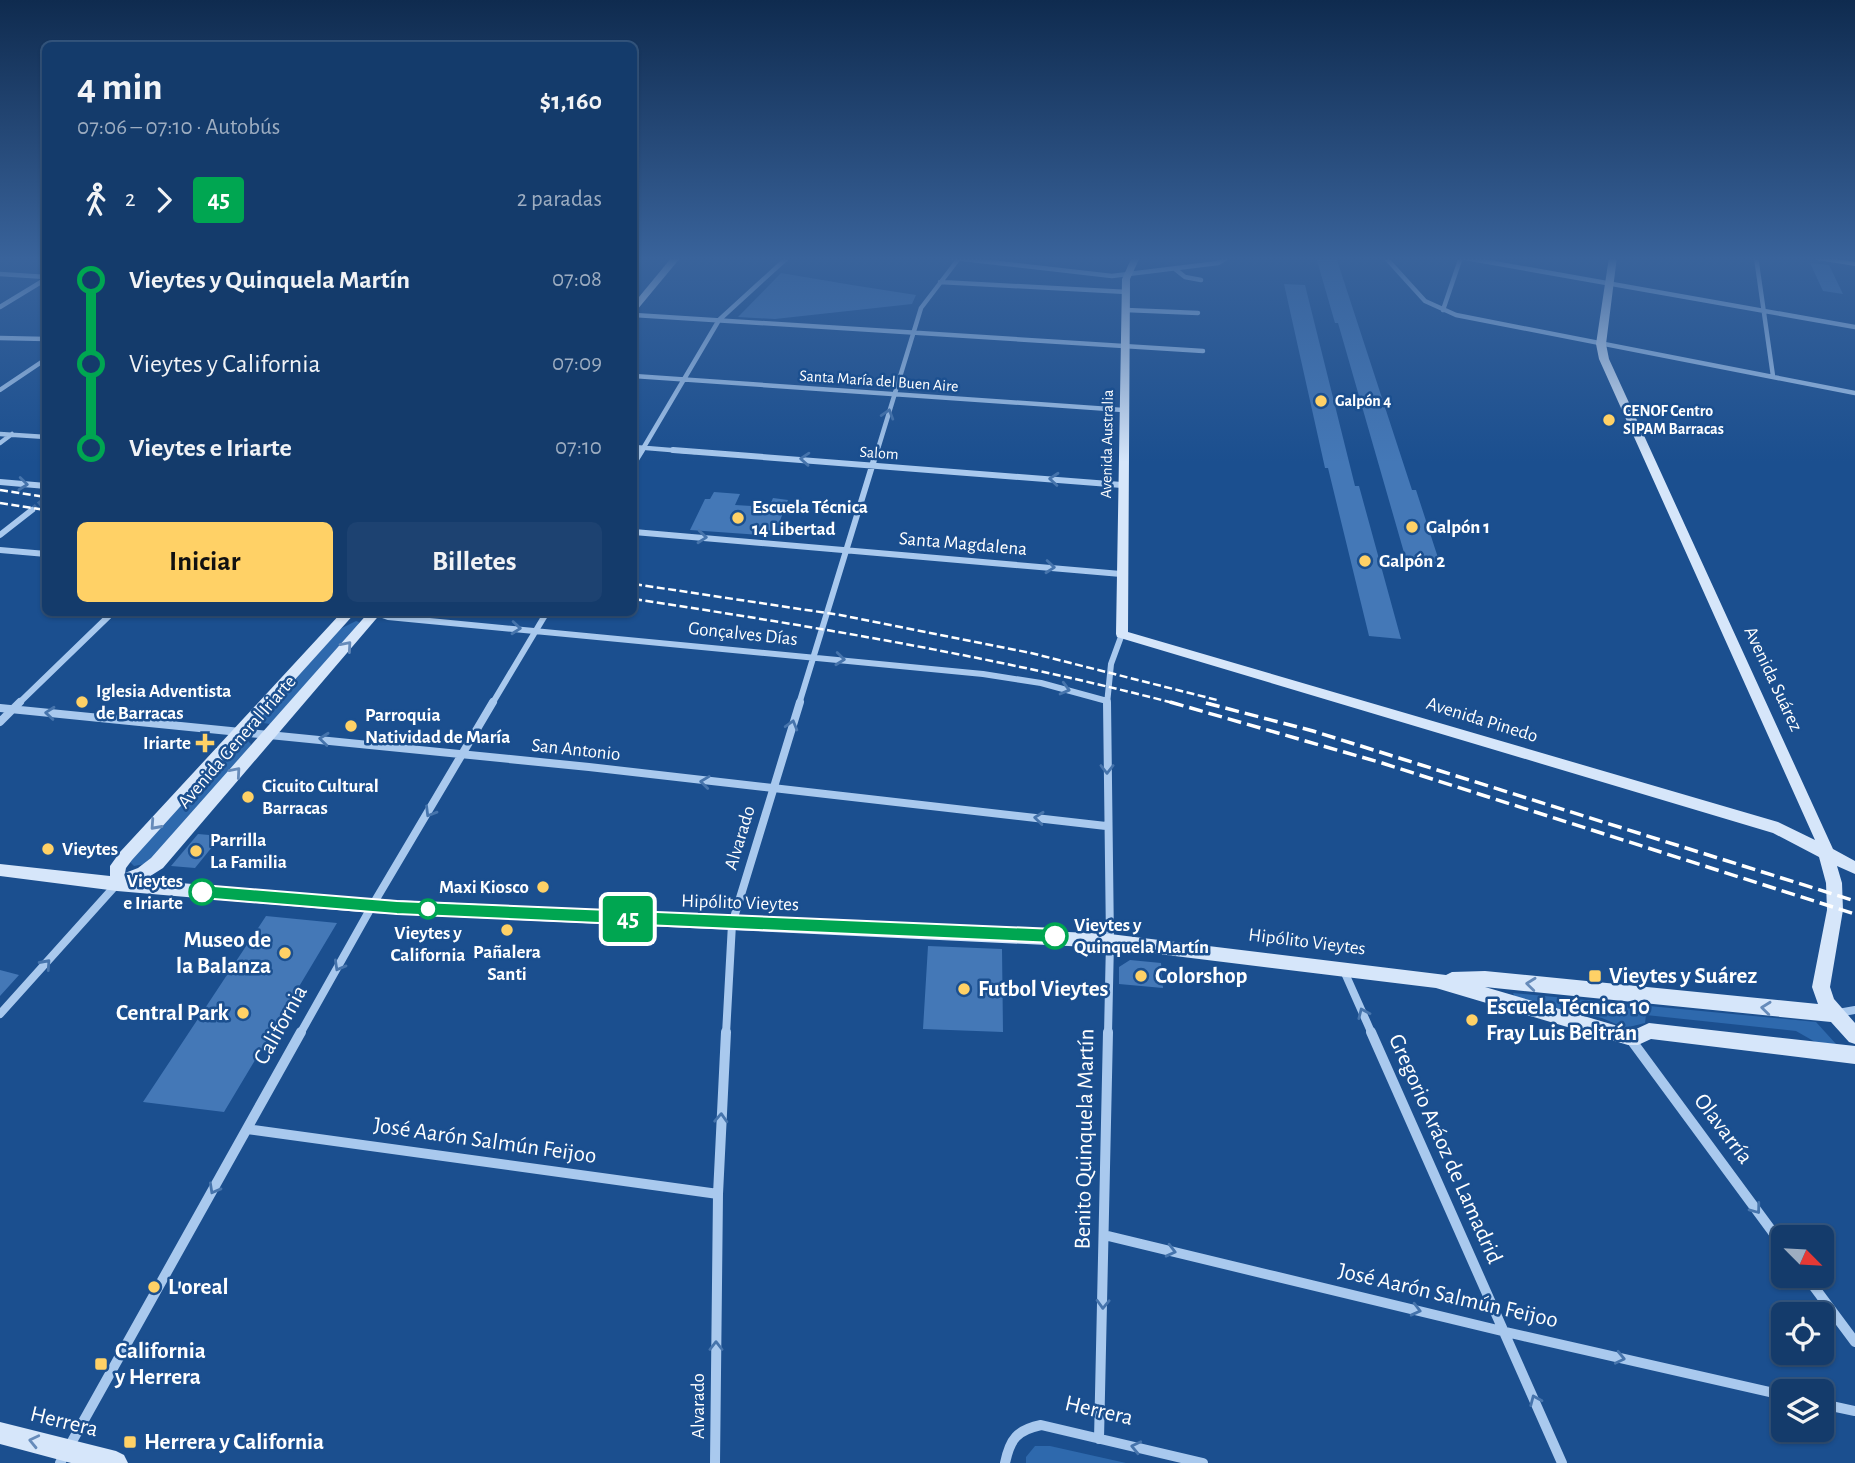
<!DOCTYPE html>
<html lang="es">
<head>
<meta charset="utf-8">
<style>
	body { margin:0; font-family:"Alegreya Sans",sans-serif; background:#1d4271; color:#f1f3f6; height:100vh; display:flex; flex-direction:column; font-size:26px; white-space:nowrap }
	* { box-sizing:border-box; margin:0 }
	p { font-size:23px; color:#9dadc1 }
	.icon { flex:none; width:38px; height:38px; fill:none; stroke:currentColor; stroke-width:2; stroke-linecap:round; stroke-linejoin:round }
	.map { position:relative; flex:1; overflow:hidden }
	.panel { position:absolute; left:42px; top:42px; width:595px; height:574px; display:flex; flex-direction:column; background:#143b6b; border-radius:10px; box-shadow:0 2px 5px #0004,0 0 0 2px #33557e }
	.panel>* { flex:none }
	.badge { padding:0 14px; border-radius:5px; font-size:24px; line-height:46px }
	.needle { width:46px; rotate:114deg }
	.buttons { position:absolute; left:1771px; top:1225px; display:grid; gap:14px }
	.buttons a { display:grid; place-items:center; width:63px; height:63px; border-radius:10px; background:#143b6b; box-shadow:0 2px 5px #0004,0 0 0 2px #33557e; font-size:35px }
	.map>.badge { position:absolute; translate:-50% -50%; box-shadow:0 0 0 4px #fff }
	.legs { display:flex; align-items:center; gap:10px; height:77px; padding:0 35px; font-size:23px }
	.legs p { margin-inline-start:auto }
	.head { display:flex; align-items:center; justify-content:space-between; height:119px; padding:0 35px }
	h1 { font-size:38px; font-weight:700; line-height:52px }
	.action { display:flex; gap:14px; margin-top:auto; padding:14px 35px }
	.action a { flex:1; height:80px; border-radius:10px; background:#ffd166; color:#111; font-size:28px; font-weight:700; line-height:80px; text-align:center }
	.action a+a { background:#1d4271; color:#f1f3f6 }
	ul { padding:0 35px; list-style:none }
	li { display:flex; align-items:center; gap:24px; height:84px; font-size:26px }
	li i { display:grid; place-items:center; width:10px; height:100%; margin:0 9px; background:currentColor }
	li i::after { content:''; width:18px; height:18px; margin:-9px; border:5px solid; border-radius:50%; background:#143b6b }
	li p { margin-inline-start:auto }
	li:first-child i { background:linear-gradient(#0000 50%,currentColor 0) }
	li:last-child i { background:linear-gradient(currentColor 50%,#0000 0) }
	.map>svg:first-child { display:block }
	.green { fill:#2e69ad }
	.building { fill:#4478b7 }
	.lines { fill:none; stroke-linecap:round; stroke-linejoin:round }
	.street-tunnel { stroke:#3d69a0; stroke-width:6; stroke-dasharray:6 2.5; stroke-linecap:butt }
	.street-far3 { stroke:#a9c9ee; stroke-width:4.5 }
	.street-far2 { stroke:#a9c9ee; stroke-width:6 }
	.street-far1 { stroke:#a9c9ee; stroke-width:8 }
	.street { stroke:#a9c9ee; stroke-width:10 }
	.secondary { fill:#d6e6fa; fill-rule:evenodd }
	.rail-far1 { stroke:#fff; stroke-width:2.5; stroke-dasharray:8 3.5; stroke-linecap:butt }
	.rail { stroke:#fff; stroke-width:3.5; stroke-dasharray:14 6; stroke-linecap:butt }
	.oneway { stroke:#4674ac }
	.oneway2 { stroke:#668bba }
	.line-1 { fill:#00a651; stroke:#fff; stroke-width:2 }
	.poi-dot { fill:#ffd166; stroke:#1b4f8f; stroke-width:2.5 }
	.stop-1-dot { fill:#fff; stroke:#00a651; stroke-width:3.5 }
	.labels { text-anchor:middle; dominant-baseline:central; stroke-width:5; stroke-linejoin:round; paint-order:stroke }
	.far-street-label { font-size:16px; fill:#fff; stroke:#1b4f8f }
	.far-poi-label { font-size:16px; font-weight:bold; fill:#fff; stroke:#1b4f8f; text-anchor:start }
	.poi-label { font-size:19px; font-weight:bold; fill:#fff; stroke:#1b4f8f; text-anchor:start }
	.street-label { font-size:19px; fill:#fff; stroke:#1b4f8f }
	.stop-label { font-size:19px; font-weight:bold; fill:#fff; stroke:#1b4f8f; text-anchor:end }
	.near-poi-label { font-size:23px; font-weight:bold; fill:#fff; stroke:#1b4f8f; text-anchor:start }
	.near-street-label { font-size:23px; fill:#fff; stroke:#1b4f8f }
</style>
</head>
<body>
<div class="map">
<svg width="1855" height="1463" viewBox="0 0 1855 1463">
	<rect width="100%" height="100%" fill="#1b4f8f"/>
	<path class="green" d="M356 621 359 622 358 626 270 724 257 722 340 629Z
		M238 741H248L251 744 249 749 150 863 134 866 130 862Z
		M1513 993 1816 1022 1836 1044 1817 1043 1796 1031 1646 1015 1645 1023 1625 1028 1602 1018 1516 999Z
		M1035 1446H1050L1126 1463H1026V1457Z"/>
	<path class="building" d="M1316 257H1336L1412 490H1416L1441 567 1407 563 1338 323H1335Z
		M1810 263 1829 265 1843 294 1823 291Z
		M781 273 852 285 916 295 912 304 775 319 738 317Z
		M1284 284 1305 285 1355 486H1359L1401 639 1369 636 1328 468H1325Z
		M714 492 740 494 735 505 769 507 773 498 788 500 774 536 690 530 705 499H710Z
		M198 834 221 836 195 868 171 866Z
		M266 916 337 923 224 1112 143 1102Z
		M928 946 1002 949 1003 1032 923 1029Z
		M1130 960 1161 963 1163 988 1119 984V967Z
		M0 970 19 975 0 996Z"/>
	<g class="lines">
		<path class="street-tunnel" d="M32 510 46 499"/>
		<path class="street-far3" d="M945 257 1112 276 1218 263 1228 257
			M1385 257 1425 301 1456 315 1855 393
			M1460 257 1855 327
			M1756 257 1773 376
			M1175 269 1185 277 1201 280
			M0 274 46 277
			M940 282 1127 292
			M0 307 46 279
			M1126 310 1198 313
			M1443 310 1461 257
			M634 315 1203 351
			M0 338 46 339
			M634 376 1123 410
			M0 390 46 359
			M0 434 46 437
			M0 443 12 434
			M634 447 695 452
			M641 452 719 320 788 257
			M877 452 921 308 960 257"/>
		<path class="street-far2" d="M673 450 1122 485
			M634 463 642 450
			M0 482 46 486
			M634 532 1121 574
			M0 535 32 510
			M0 550 46 554
			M374 612 388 617 983 674 1041 683 1107 701
			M18 704 113 612
			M492 704 547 612
			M799 704 877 450
			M1107 704 1111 664 1122 634"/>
		<path class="street-far1" d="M1107 702 1110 941 1108 1034
			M0 708 589 767 1106 826
			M0 722 20 702
			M1344 971 1372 1034
			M1838 1013 1855 1010
			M0 1014 116 885
			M300 1034 372 906 493 702
			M726 1034 732 924 800 702"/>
		<path class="street" d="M1371 1032 1562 1463
			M1629 1037 1783 1246
			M247 1129 718 1194
			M1104 1235 1506 1332 1783 1395
			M1806 1276 1855 1342
			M1822 1404 1855 1411
			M1099 1439 1108 1032
			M60 1463 301 1032
			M715 1463 718 1194 726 1032
			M1005 1463C1010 1439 1017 1430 1041 1425L1203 1463"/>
		<path class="secondary" d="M672 257H681L637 310H634V303Z
			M1132 257H1140L1130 279 1128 632 1778 822 1815 840 1599 359 1596 344 1609 257H1617L1606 344 1609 359 1833 849 1855 861V874L1837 866 1842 883 1843 910 1830 987 1834 999 1855 1023V1044L1849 1042 1831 1022 1485 987 1628 1029H1636L1649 1023 1855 1046V1064L1651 1039 1638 1045H1628L1436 988 1110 948 372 913 117 891 0 876V864L110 876V866L120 852 342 612H356L132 860 126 868 125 873 138 868 151 858 369 612H382L163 868 144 880 372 899 1110 934 1446 975 1452 972 1485 971 1818 1004 1812 987 1827 910 1826 883 1819 857 1773 833 1117 637 1116 634 1122 279Z
			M1799 257H1825L1855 262V266Z
			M0 1422 116 1451 124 1455 128 1463H71L0 1444Z"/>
		<path class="rail-far1" d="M0 490 46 497
			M0 503 46 510
			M634 584 840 615 1031 653 1217 700
			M634 599C817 627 998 657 1177 704
			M1206 703 1211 704"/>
		<path class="rail" d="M1170 702 1382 763 1855 914
			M1206 703 1313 731 1855 901"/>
	</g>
	<defs><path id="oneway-chevron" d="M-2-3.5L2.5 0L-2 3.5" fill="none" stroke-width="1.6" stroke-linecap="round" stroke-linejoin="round" transform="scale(1.75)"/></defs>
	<g class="oneway">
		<use href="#oneway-chevron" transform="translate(888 414) rotate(-73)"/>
		<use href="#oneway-chevron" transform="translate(805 459) rotate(-176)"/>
		<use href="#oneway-chevron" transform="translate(1054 479) rotate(-175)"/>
		<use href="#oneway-chevron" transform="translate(23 484) rotate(6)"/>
		<use href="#oneway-chevron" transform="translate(702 537) rotate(5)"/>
		<use href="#oneway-chevron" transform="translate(1050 567) rotate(5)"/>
		<use href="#oneway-chevron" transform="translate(516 628) rotate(5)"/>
		<use href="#oneway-chevron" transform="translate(840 659) rotate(6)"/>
		<use href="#oneway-chevron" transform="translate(1065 689) rotate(15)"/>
		<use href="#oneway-chevron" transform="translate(50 713) rotate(-175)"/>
		<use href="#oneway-chevron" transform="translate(792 725) rotate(-74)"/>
		<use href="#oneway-chevron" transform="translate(324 739) rotate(-174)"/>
		<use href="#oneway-chevron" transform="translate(1107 769) rotate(90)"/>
		<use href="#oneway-chevron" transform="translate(705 782) rotate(-173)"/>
		<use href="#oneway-chevron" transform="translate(430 812) rotate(121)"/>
		<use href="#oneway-chevron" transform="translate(1039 818) rotate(-174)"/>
		<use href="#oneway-chevron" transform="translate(46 964) rotate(-48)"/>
		<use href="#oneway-chevron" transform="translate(339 966) rotate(119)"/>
		<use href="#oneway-chevron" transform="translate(1363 1013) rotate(-114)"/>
		<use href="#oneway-chevron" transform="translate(721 1118) rotate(-87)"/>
		<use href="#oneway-chevron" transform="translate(214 1189) rotate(119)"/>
		<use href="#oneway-chevron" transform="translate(1756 1209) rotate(53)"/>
		<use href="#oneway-chevron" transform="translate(1171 1251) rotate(14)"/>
		<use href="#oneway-chevron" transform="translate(1103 1304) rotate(92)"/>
		<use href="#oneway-chevron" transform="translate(1416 1310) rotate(14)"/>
		<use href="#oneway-chevron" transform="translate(716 1346) rotate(-90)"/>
		<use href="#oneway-chevron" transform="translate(1620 1358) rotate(13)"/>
		<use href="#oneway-chevron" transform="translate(1535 1400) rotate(-113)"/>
		<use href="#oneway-chevron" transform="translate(1136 1447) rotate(-167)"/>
	</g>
	<g class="oneway2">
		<use href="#oneway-chevron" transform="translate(347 646) rotate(-49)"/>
		<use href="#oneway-chevron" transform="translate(236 772) rotate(-49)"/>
		<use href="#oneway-chevron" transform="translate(155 825) rotate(132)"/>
		<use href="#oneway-chevron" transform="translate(1531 984) rotate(-174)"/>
		<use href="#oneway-chevron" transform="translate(1766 1008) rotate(-174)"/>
		<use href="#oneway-chevron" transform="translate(34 1441) rotate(-167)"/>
	</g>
	<linearGradient id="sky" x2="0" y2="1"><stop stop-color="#0f2b4f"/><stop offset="0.56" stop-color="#39639b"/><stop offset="1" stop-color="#39639b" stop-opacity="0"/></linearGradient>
	<rect width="1855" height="462" fill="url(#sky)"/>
	<path class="line-1" d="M202 885 397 901 1055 929 1061 931 1063 936 1061 941 1055 943 397 914 202 898 194 892Z"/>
	<g class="poi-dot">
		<circle cx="1321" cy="401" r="7"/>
		<circle cx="1609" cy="420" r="7"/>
		<circle cx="738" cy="518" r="7"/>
		<circle cx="1412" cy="527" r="7"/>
		<circle cx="1365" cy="561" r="7"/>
		<circle cx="82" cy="702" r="7"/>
		<circle cx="351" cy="726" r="7"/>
		<path d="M201.5 732.5h7v7h7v7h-7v7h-7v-7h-7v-7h7z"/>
		<circle cx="248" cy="797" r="7"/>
		<circle cx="48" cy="849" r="7"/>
		<circle cx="196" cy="851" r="7"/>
		<circle cx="543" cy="887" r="7"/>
		<circle cx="507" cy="930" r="7"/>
		<circle cx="285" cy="953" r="7"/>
		<circle cx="1141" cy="976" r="7"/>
		<rect x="1588" y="969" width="14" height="14" rx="3.5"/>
		<circle cx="964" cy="989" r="7"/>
		<circle cx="243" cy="1013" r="7"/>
		<circle cx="1472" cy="1020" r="7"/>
		<circle cx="154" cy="1287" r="7"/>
		<rect x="94" y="1357" width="14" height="14" rx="3.5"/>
		<rect x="123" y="1435" width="14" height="14" rx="3.5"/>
	</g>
	<g class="stop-1-dot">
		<circle cx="202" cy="892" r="12"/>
		<circle cx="428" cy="909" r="9"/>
		<circle cx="1055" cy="936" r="12"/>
	</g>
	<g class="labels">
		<g class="far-street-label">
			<text transform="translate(879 381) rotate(4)">Santa María del Buen Aire</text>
			<text transform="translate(1107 444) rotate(-89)">Avenida Australia</text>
			<text transform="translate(879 453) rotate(4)">Salom</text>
		</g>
		<g class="far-poi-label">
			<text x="1335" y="401">Galpón 4</text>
			<text x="1623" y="411">CENOF Centro<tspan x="1623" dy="18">SIPAM Barracas</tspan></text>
		</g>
		<g class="poi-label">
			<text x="752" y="507">Escuela Técnica<tspan x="752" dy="22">14 Libertad</tspan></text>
			<text x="1426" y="527">Galpón 1</text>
			<text x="1379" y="561">Galpón 2</text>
			<text x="96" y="691">Iglesia Adventista<tspan x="96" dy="22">de Barracas</tspan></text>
			<text x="365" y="715">Parroquia<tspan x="365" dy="22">Natividad de María</tspan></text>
			<text x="191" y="743" text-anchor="end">Iriarte</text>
			<text x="262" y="786">Cicuito Cultural<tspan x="262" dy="22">Barracas</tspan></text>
			<text x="210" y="840">Parrilla<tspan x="210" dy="22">La Familia</tspan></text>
			<text x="62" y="849">Vieytes</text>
			<text x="529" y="887" text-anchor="end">Maxi Kiosco</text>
			<text x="507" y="952" text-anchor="middle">Pañalera<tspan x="507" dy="22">Santi</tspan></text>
		</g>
		<g class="street-label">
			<text transform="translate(963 544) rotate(5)">Santa Magdalena</text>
			<text transform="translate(743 634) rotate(6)">Gonçalves Días</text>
			<text transform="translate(1773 679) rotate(65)">Avenida Suárez</text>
			<text transform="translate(1482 720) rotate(17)">Avenida Pinedo</text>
			<text transform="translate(237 742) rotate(-49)">Avenida General Iriarte</text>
			<text transform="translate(576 750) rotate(6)">San Antonio</text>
			<text transform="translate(740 838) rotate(-73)">Alvarado</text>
			<text transform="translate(740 903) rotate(2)">Hipólito Vieytes</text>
			<text transform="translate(1307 942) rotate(7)">Hipólito Vieytes</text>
			<text transform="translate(698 1406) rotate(-90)">Alvarado</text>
		</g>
		<g class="stop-label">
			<text x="183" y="881">Vieytes<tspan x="183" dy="22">e Iriarte</tspan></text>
			<text x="1074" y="925" text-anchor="start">Vieytes y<tspan x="1074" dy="22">Quinquela Martín</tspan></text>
			<text x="428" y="933" text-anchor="middle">Vieytes y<tspan x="428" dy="22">California</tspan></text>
		</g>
		<g class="near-poi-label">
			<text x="271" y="940" text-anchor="end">Museo de<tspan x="271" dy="26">la Balanza</tspan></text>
			<text x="1155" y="976">Colorshop</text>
			<text x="1609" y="976">Vieytes y Suárez</text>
			<text x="978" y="989">Futbol Vieytes</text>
			<text x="1486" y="1007">Escuela Técnica 10<tspan x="1486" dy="26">Fray Luis Beltrán</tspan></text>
			<text x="229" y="1013" text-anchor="end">Central Park</text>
			<text x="168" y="1287">L'oreal</text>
			<text x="115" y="1351">California<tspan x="115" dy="26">y Herrera</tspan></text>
			<text x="144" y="1442">Herrera y California</text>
		</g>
		<g class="near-street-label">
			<text transform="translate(281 1025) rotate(-61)">California</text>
			<text transform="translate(1723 1129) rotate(53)">Olavarría</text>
			<text transform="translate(1085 1139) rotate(-89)">Benito Quinquela Martín</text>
			<text transform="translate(485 1141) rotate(8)">José Aarón Salmún Feijoo</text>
			<text transform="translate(1445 1149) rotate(66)">Gregorio Aráoz de Lamadrid</text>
			<text transform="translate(1448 1296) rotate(13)">José Aarón Salmún Feijoo</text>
			<text transform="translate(1099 1411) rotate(13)">Herrera</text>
			<text transform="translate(64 1422) rotate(14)">Herrera</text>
		</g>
	</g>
</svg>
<div class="buttons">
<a><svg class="needle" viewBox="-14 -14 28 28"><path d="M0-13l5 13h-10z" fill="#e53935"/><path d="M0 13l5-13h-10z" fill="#9dadc1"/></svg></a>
<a><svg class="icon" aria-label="locate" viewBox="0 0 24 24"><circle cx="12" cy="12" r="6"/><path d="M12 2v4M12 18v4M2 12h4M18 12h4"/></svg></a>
<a><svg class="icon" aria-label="layers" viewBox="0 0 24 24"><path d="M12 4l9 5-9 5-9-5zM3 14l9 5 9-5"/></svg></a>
</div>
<b class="badge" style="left:628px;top:919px;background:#00a651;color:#fff">45</b>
<section class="panel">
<div class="head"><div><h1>4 min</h1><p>07:06 – 07:10 · Autobús</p></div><b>$1,160</b></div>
<div class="legs"><svg class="icon" aria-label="walk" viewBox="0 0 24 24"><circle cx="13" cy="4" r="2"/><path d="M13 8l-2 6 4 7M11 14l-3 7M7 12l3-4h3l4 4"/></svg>2<svg class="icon" aria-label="forward" viewBox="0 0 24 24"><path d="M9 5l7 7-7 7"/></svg><b class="badge" style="background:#00a651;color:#fff">45</b><p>2 paradas</p></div>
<ul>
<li><i style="color:#00a651"></i><b>Vieytes y Quinquela Martín</b><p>07:08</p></li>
<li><i style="color:#00a651"></i><span>Vieytes y California</span><p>07:09</p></li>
<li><i style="color:#00a651"></i><b>Vieytes e Iriarte</b><p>07:10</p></li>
</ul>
<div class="action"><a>Iniciar</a><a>Billetes</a></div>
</section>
</div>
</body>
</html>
